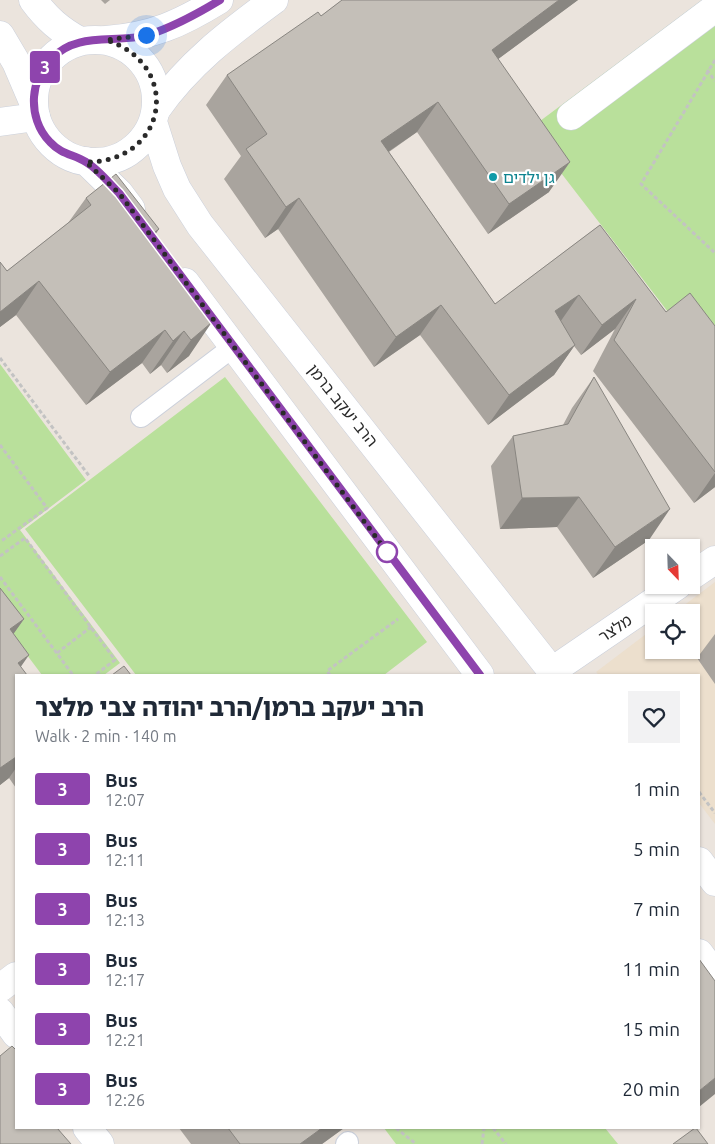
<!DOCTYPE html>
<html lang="en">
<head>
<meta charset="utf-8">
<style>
	body { margin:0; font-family:Ubuntu,"Noto Sans Hebrew",sans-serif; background:#f2f2f3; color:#1f2937; height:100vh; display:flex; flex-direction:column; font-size:19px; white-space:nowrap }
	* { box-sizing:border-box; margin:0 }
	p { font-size:16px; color:#747a83 }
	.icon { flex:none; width:28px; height:28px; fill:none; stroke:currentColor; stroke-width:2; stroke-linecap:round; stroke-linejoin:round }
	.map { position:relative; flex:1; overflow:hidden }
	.side { position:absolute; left:15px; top:674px; width:685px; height:455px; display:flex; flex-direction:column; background:#fff; border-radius:0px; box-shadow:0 1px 4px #0004 }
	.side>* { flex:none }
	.badge { padding:0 10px; border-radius:4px; font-size:18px; line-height:32px }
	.needle { width:32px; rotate:157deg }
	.controls { position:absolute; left:645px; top:539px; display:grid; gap:10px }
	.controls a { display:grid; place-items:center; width:55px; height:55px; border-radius:0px; background:#fff; box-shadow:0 1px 4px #0004; font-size:25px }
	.you { position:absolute; width:25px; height:25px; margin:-12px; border:4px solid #fff; border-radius:50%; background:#1a73e8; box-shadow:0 0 0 8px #1a73e833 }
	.map>.badge { position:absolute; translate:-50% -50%; box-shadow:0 0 0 2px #fff }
	.round { display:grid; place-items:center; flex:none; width:52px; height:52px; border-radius:0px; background:#f2f2f3 }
	.summary { display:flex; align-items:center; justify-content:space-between; height:85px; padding:0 20px }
	h1 { font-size:24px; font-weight:800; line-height:38px }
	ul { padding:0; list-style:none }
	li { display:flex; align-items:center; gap:15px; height:60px; padding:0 20px }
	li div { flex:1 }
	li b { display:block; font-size:19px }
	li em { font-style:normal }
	li .badge { min-width:55px; font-weight:700; text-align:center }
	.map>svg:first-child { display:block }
	.education { fill:#ecdfcd }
	.green { fill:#b9e09b }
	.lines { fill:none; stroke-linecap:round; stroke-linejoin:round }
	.service-casing { stroke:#cbd0db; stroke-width:22 }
	.minor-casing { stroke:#cbd0db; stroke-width:29 }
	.tertiary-casing { stroke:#cbd0db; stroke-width:29 }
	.path { stroke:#c3c3c3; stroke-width:3; stroke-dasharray:4 2.5; stroke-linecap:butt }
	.service { stroke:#fff; stroke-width:20 }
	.minor { stroke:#fff; stroke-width:28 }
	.tertiary { stroke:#fff; stroke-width:28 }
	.wall { fill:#a9a49e }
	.shaded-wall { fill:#898681 }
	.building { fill:#c4bfb8; stroke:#898681 }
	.line-casing { stroke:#fff; stroke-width:11 }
	.line { stroke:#8e44ad; stroke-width:8 }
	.walk { stroke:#2a2a2a; stroke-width:5; stroke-dasharray:0 9 }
	.culture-dot { fill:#0f9aa8; stroke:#fff; stroke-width:2 }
	.stop-dot { fill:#fff; stroke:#8e44ad; stroke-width:2.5 }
	.labels { text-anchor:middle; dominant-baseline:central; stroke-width:4.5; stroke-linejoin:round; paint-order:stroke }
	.culture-label { font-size:16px; fill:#0d838f; stroke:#fff; text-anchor:start }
	.street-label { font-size:16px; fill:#2a2a2a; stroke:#fff }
</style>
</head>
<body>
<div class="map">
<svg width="715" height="1144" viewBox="0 0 715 1144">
	<rect width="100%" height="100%" fill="#ebe4dd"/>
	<path class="education" d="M715 582V824L699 803V675H599L596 672 654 628V650H691V612H675Z"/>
	<path class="green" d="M702 0H715V373L528 130Z
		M0 364 86 480 20 530 120 663 104 675H42L0 619Z
		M225 377 427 642 384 675H136L25 529Z
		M384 1128H605L618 1144H396Z"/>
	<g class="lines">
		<g class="service-casing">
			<path id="service" d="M141 417 233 347
				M346 1144 348 1142"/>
		</g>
		<g class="minor-casing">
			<path id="minor" d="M106 40C153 36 180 24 219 0
				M156 110C188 64 229 33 274 0
				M571 116 715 8
				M0 122 36 117
				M691 576 715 560
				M552 671 678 585
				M0 988 16 976
				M0 1012 16 1034
				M87 1128 100 1144"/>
		</g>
		<g class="tertiary-casing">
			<path id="tertiary" d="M33 0C47 19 60 30 80 41
				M0 35 16 62 34 104
				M34 101a61 61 0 1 1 122 0a61 61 0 1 1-122 0Z
				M153 122 167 166 177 189 200 225 555 675
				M86 161 119 193 131 209
				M185 282 480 675
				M699 861 715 882
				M699 953 715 974"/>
		</g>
		<path class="path" d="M715 60 641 184 715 253
			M707 70 715 81
			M0 358 90 477
			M0 445 47 508 0 542
			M0 556 25 538 115 660 95 675
			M0 577 73 675
			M57 653 91 627
			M330 675 327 671 398 619
			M699 792 715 813
			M396 1128 416 1144
			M493 1128 506 1144
			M482 1144 484 1128"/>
		<use href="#service" class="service"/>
		<use href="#minor" class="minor"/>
		<use href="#tertiary" class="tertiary"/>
	</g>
	<path class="wall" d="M101 0H110L105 4Z
		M342 0H578L498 59 549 192 488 234 417 132 389 152 495 304 600 225 666 312 715 326V487L694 503 593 371 615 329 581 355 574 346 554 375 488 425 420 335 374 367 278 229 265 238 224 179 241 156 206 105 227 75 321 16Z
		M86 198 159 229 153 237 205 313 189 356 167 373 161 365 150 374 142 363 86 405 16 315 0 327V262L7 271 68 223Z
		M594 377 649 540 593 578 557 527 500 529 491 466 513 436 563 425 572 408Z
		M0 588 24 619 13 634 21 667 16 675V788L9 778 0 785Z
		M715 634V684L697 658Z
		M179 1128H344L322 1144H191Z"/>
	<path class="shaded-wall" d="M559 0H578L470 80 492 50Z
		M438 102 417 132 360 171 381 141Z
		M570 162 549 192 488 234 509 204Z
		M299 198 278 229 265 238 286 207Z
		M159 229 135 263 151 235Z
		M39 281 16 315 0 327V312Z
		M579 295 558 325 555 311Z
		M636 299 615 329 581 355 602 325Z
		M441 305 420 335 374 367 396 337Z
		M212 322 189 356 167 373 191 340Z
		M165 330 142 363 86 405 110 372Z
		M184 331 161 365 150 374 173 341Z
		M575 345 554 375 488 425 509 395Z
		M715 473V487L694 503Z
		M579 497 557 527 500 529 522 498Z
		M670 509 649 540 593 578 615 547Z
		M24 619 0 653 10 629Z
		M29 655 6 688 18 663Z
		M16 757V768L9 778 0 785V768Z
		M715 1078V1094L699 1107V1091Z
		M322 1128H344L322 1144H300Z"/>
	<path class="building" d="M342 0H559L492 50 570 162 509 204 438 102 381 141 495 304 600 225 666 312 690 293 715 326V472L614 340 636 299 602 325 579 295 555 311 575 345 509 395 441 305 396 337 299 198 286 207 246 149 267 134 227 75 318 12 321 16Z
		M116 174 159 229 151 235 209 308 204 311 212 322 191 340 184 331 173 341 165 330 110 372 39 281 0 312V262L7 271 91 205 86 198Z
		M594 377 670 509 615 547 579 497 522 498 513 436 568 424Z
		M0 588 24 619 10 629 29 655 18 663 27 675H16V757L0 768Z
		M124 666 131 675H112Z
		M699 959 715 981V1078L699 1091Z
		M12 1046 16 1050V1128H57L71 1144H0V1056Z
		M228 1128H322L300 1144H240Z
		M695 1128H696L708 1144H673Z"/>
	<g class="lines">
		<g class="line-casing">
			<path id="line" d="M220 0C197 14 173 27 148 35 114 44 77 31 51 59 41 70 35 82 34 97 33 113 38 130 50 142 62 155 73 154 86 162 98 169 109 183 119 193L480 675"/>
		</g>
		<use href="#line" class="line"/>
		<path class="walk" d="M146 35 106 40C184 65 167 163 86 162L119 193 387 552"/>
	</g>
	<circle class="culture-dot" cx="493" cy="177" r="5"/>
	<circle class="stop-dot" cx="387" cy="552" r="10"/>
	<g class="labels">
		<g class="culture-label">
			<text x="503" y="177">גן ילדים</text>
		</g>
		<g class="street-label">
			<text transform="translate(343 405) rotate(51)">הרב יעקב ברמן</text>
			<text transform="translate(615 628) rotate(-34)">מלצר</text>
		</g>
	</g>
</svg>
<div class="controls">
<a><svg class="needle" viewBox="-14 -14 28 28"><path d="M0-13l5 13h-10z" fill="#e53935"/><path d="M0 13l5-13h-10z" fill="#747a83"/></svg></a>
<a><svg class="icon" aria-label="locate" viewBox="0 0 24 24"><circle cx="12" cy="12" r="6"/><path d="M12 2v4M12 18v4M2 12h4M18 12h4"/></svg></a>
</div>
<div class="you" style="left:146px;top:35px"></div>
<b class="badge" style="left:45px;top:67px;background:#8e44ad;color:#fff">3</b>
<section class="side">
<div class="summary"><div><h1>הרב יעקב ברמן/הרב יהודה צבי מלצר</h1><p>Walk · 2 min · 140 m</p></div><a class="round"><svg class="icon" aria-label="heart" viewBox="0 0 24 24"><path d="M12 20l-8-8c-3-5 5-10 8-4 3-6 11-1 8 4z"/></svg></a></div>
<ul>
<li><span class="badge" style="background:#8e44ad;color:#fff">3</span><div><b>Bus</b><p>12:07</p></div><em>1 min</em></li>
<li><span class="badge" style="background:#8e44ad;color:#fff">3</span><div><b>Bus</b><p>12:11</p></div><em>5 min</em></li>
<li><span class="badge" style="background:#8e44ad;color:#fff">3</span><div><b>Bus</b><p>12:13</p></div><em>7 min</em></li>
<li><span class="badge" style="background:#8e44ad;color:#fff">3</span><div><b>Bus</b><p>12:17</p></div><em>11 min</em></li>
<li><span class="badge" style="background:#8e44ad;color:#fff">3</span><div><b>Bus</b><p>12:21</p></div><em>15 min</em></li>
<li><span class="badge" style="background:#8e44ad;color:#fff">3</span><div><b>Bus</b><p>12:26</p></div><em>20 min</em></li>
</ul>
</section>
</div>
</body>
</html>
